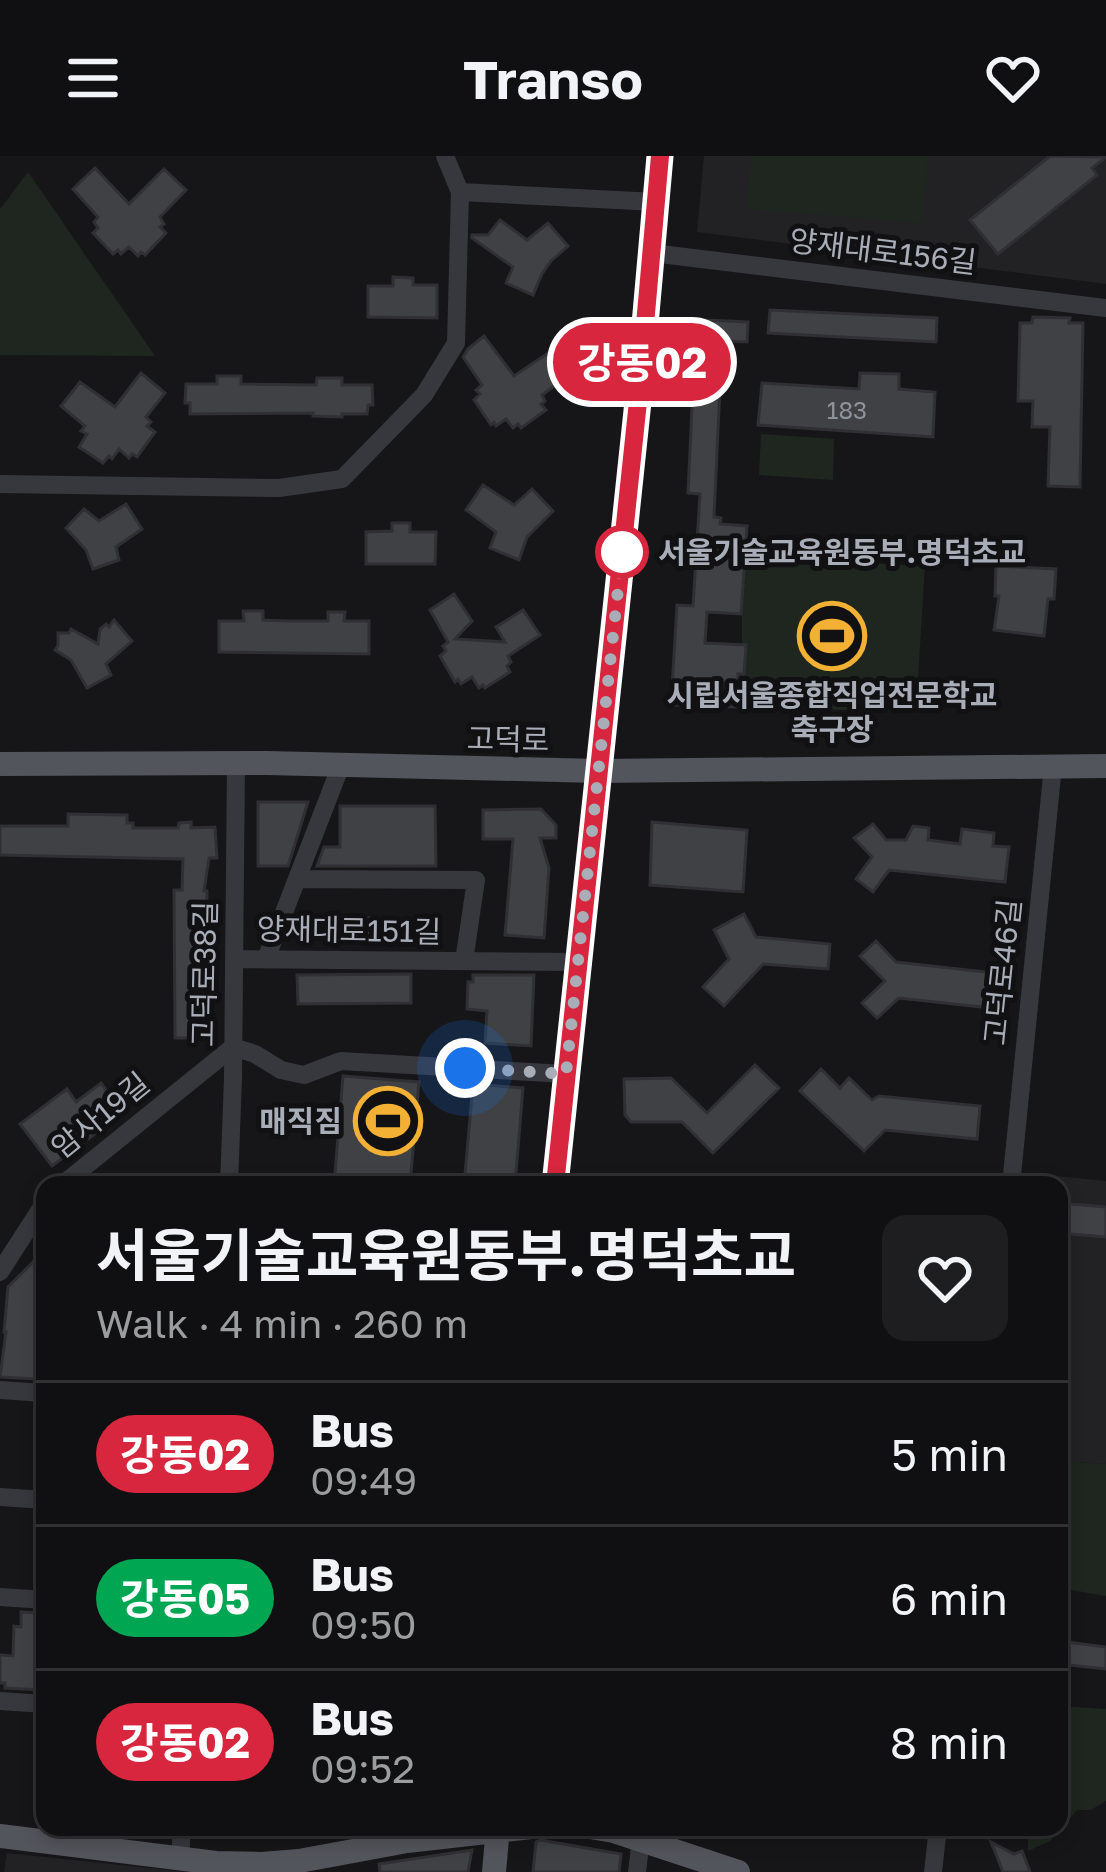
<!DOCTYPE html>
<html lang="en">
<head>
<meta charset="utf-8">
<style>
	body { margin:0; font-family:"Golos Text","Noto Sans KR",sans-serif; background:#1e1e20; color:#f1f3f6; height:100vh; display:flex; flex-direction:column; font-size:45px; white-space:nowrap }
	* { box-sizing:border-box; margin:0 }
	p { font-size:39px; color:#9c9d9f }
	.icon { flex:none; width:66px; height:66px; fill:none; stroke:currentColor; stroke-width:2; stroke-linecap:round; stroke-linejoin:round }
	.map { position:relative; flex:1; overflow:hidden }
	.details { position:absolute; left:36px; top:1020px; width:1032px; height:660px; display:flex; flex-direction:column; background:#101012; border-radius:24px; box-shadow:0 6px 18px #0003,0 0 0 3px #303032 }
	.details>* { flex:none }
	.badge { padding:0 24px; border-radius:39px; font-size:42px; line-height:78px }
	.you { position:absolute; width:60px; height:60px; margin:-30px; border:9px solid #fff; border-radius:50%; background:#1a73e8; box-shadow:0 0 0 18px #1a73e833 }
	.map>.badge { position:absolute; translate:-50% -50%; box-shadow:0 0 0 6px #fff }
	.round { display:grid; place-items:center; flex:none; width:126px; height:126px; border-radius:24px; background:#1e1e20 }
	.overview { display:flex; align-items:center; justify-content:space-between; height:204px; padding:0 60px }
	h1 { font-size:57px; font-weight:700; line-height:90px }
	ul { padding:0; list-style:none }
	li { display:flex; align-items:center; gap:36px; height:144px; padding:0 60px; border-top:3px solid #303032 }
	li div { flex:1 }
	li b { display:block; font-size:45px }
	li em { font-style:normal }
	li .badge { min-width:132px; font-weight:700; text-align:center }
	header { display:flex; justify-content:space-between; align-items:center; height:156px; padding:0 60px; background:#101012; font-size:54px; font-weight:700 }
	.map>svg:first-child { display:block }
	.built { fill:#222225 }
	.green { fill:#1e261f }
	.building { fill:#404145; stroke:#303034; stroke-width:3 }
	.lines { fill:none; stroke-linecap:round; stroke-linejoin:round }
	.minor { stroke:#37383d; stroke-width:18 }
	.major { stroke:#53555c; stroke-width:24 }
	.line-casing { stroke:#fff; stroke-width:27 }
	.line { stroke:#d7263d; stroke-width:18 }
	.walk { stroke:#a8adb8; stroke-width:12; stroke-dasharray:0 21.6 }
	.stop-dot { fill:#fff; stroke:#d7263d; stroke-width:6 }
	.labels { text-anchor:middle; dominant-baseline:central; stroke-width:10; stroke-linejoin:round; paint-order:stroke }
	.number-label { font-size:24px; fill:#8e929b }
	.street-label { font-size:30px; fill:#a8adb8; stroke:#111113 }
	.stop-label { font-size:30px; font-weight:bold; fill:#a8adb8; stroke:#111113; text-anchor:start }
	.poi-label { font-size:30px; font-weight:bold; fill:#a8adb8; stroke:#111113 }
</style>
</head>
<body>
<header><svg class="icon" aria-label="menu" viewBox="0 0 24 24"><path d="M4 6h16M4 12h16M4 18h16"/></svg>Transo<svg class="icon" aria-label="heart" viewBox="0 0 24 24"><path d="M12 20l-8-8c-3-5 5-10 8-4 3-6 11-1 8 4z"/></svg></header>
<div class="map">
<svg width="1106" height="1716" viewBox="0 0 1106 1716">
	<rect width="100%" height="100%" fill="#161618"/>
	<path class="built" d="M704 0H1106V128L697 76Z
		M1027 1017 1106 1025V1308L1059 1305V1029H1025Z
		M7 1697 186 1716H4Z"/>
	<path class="green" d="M751 0H928L922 67 747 53Z
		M28 16 155 200 0 199V53Z
		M761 278 834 283 833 324 759 319Z
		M742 401 925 410 916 556 742 551Z
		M1059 1305 1106 1308V1440L1059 1432Z
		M1059 1550 1106 1553V1645L1091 1654H1077L1050 1685 1028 1695V1671H1059Z"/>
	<path class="building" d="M1050 0 1106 1 1092 12 1097 19 998 98 970 64Z
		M95 12 129 48 164 13 186 34 160 61 164 68 160 71 166 77 145 99 141 96 138 100 129 91 121 98 118 94 113 98 93 77 98 72 94 66 98 61 73 33Z
		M500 64 527 84 548 67 568 90 551 105 542 118 533 139 506 127 513 111 472 82V79H488Z
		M393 121 413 122V129H437V162L368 161V130H393Z
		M770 154 937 162 936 186 768 177Z
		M1033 161 1070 162 1069 167H1083L1080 331 1048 330 1050 271H1032L1033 245H1018L1020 167H1032Z
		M705 164 748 166 747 186 704 184Z
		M484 180 514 220 554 193 572 217 542 239 545 245 541 248 546 254 521 272 518 268 513 272 506 263 496 270 494 266 491 269 474 244 480 238 476 234 482 229 463 201 468 193Z
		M697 197 710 199 707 231H720L714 361 721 362 720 368 747 370 741 458 707 456 705 487 746 489 744 518H738L737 551 671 549 677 449 693 450 700 338 688 337 693 230Z
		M141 217 165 237 146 261 151 266 147 270 155 276 137 301 132 298 129 302 119 293 112 303 109 300 103 307 79 291 87 278 81 275 85 270 61 250 80 226 115 251Z
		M860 217 899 218V233L935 236 933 281 758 269 762 227 859 233Z
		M217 220H241V228L316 229 317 222H342V229H372L373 249H368L367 258H342V261L313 260V257L190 258V247H185L186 228H217Z
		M483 329 514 349 532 333 553 355 527 381 519 404 490 392 496 376 466 354Z
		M126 348 142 373 116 391 119 404 93 413 86 394 66 372 84 353 99 365Z
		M392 367H410V376H436L435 408H366V376L392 375Z
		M996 410 1056 413 1054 443H1048L1044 480 994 474 999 440H995Z
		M454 438 472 465 455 483 505 486 496 471 523 454 540 479 508 500 511 506 507 510 510 516 485 532 483 529 479 532 472 521 461 528 458 523 455 526 440 500 446 495 443 490 448 486 430 454Z
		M243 455H263V464L287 465H328V456H345L344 465H369V498L219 496V465H244Z
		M114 464 132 485 106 508 111 519 87 532 71 504 55 494 58 490V477H69L71 473 98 488 100 473 106 468 109 471Z
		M258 646H308L288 710H258Z
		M340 650H435L436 710H317L324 691H340Z
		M541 653 556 669V682H540L549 712 544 782 505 779 513 683H483V654Z
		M68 658 127 659V667H133V672H178L179 667 191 666V672L215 671 217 702H209L204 735H207L205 882H175L174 734H182L183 703 0 699V670H68Z
		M652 666 747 674 743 736 650 729Z
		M873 668 886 684H906L913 670 929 672 928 684 960 688 962 673 994 677 993 690 1009 691 1005 726 889 714 873 736 856 723 872 701 854 682Z
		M744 758 756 781 830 788 828 813 763 808 724 850 703 831 729 803 714 774Z
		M364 762H388V784H364Z
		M876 785 896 806 995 817 991 852 899 842 877 862 862 847 885 825 860 800Z
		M411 818V847L298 848 297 819Z
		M473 819H534L531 890 485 887 487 855 467 853 468 826H473Z
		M755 909 779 932 713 997 682 966H631L625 959 624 923 671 922 707 957Z
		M821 913 840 932 849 922 872 944 879 940 980 950 977 983 885 974 864 995 800 935Z
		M343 920 419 926 410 1029H334Z
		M101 927 123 957 52 1010 20 968 67 933 76 946Z
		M473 928 523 932 515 1029H464Z
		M1059 1047 1106 1051V1081L1059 1077Z
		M45 1094V1200H36V1223L0 1221 6 1176H4L8 1131Z
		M21 1456 45 1457 41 1534 5 1532V1527H0V1499L13 1500 14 1470 21 1471Z
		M1059 1485 1106 1491V1513L1059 1508Z
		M540 1684 621 1698 619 1716H533L536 1686Z
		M991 1686 1014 1698 1022 1695 1030 1716H1003Z
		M472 1694 468 1716H380L379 1708Z"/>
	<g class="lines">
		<path class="minor" d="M445 0 460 36 656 46
			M652 97 1106 152
			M0 328 279 332 342 323 424 239 456 187 460 36
			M297 723 476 724 464 805
			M234 803 578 806
			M266 803 341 609
			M62 1029 233 891 255 898 281 914 304 919 341 905 566 918
			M229 1029 233 922 236 607
			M1011 1029 1053 610
			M0 1116 45 1046
			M0 1234 45 1237
			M0 1341 45 1344
			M0 1441 45 1444
			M0 1545 45 1548
			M180 1703 182 1671
			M637 1716 641 1683
			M933 1716 938 1671"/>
		<path class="major" d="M0 608 267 607 598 615 1106 610
			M555 1029 639 236 660 0
			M590 1671 614 1675 738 1716
			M0 1680 216 1707 262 1708 299 1705 407 1685 531 1671
			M494 1716 498 1671"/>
	</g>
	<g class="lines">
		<g class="line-casing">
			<path id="line" d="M555 1029 639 236 660 0"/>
		</g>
		<use href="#line" class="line"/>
		<path class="walk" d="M465 912 566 918 622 396"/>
	</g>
	<defs>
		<g id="stadium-ring" transform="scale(3.45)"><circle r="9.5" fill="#111113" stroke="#f2b134" stroke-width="1.5"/><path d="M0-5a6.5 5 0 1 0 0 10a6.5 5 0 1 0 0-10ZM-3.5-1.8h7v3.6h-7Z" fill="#f2b134"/></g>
	</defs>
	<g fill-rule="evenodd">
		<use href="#stadium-ring" x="832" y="480"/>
		<use href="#stadium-ring" x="388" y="965"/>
	</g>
	<circle class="stop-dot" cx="622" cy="396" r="24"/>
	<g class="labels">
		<g class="number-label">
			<text x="847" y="253">183</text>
		</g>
		<g class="street-label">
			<text transform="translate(883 95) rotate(7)">양재대로156길</text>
			<text transform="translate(508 583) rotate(1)">고덕로</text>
			<text transform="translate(349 774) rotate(1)">양재대로151길</text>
			<text transform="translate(1002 816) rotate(-84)">고덕로46길</text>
			<text transform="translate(204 818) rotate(-89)">고덕로38길</text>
			<text transform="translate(100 959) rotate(-39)">암사19길</text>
		</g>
		<g class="stop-label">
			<text x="658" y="396">서울기술교육원동부.명덕초교</text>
		</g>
		<g class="poi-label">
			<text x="832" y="539">시립서울종합직업전문학교<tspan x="832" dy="34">축구장</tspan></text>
			<text x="342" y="965" text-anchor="end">매직짐</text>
		</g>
	</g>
</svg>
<div class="you" style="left:465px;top:912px"></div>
<b class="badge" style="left:642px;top:206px;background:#d7263d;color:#fff">강동02</b>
<section class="details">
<div class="overview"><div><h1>서울기술교육원동부.명덕초교</h1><p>Walk · 4 min · 260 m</p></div><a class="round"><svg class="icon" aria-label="heart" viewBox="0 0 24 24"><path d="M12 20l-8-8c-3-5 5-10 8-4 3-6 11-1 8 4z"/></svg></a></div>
<ul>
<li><span class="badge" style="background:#d7263d;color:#fff">강동02</span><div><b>Bus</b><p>09:49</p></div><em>5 min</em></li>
<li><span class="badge" style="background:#00a651;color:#fff">강동05</span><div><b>Bus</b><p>09:50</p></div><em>6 min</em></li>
<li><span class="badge" style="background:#d7263d;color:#fff">강동02</span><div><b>Bus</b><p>09:52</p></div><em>8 min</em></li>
</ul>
</section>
</div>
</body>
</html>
